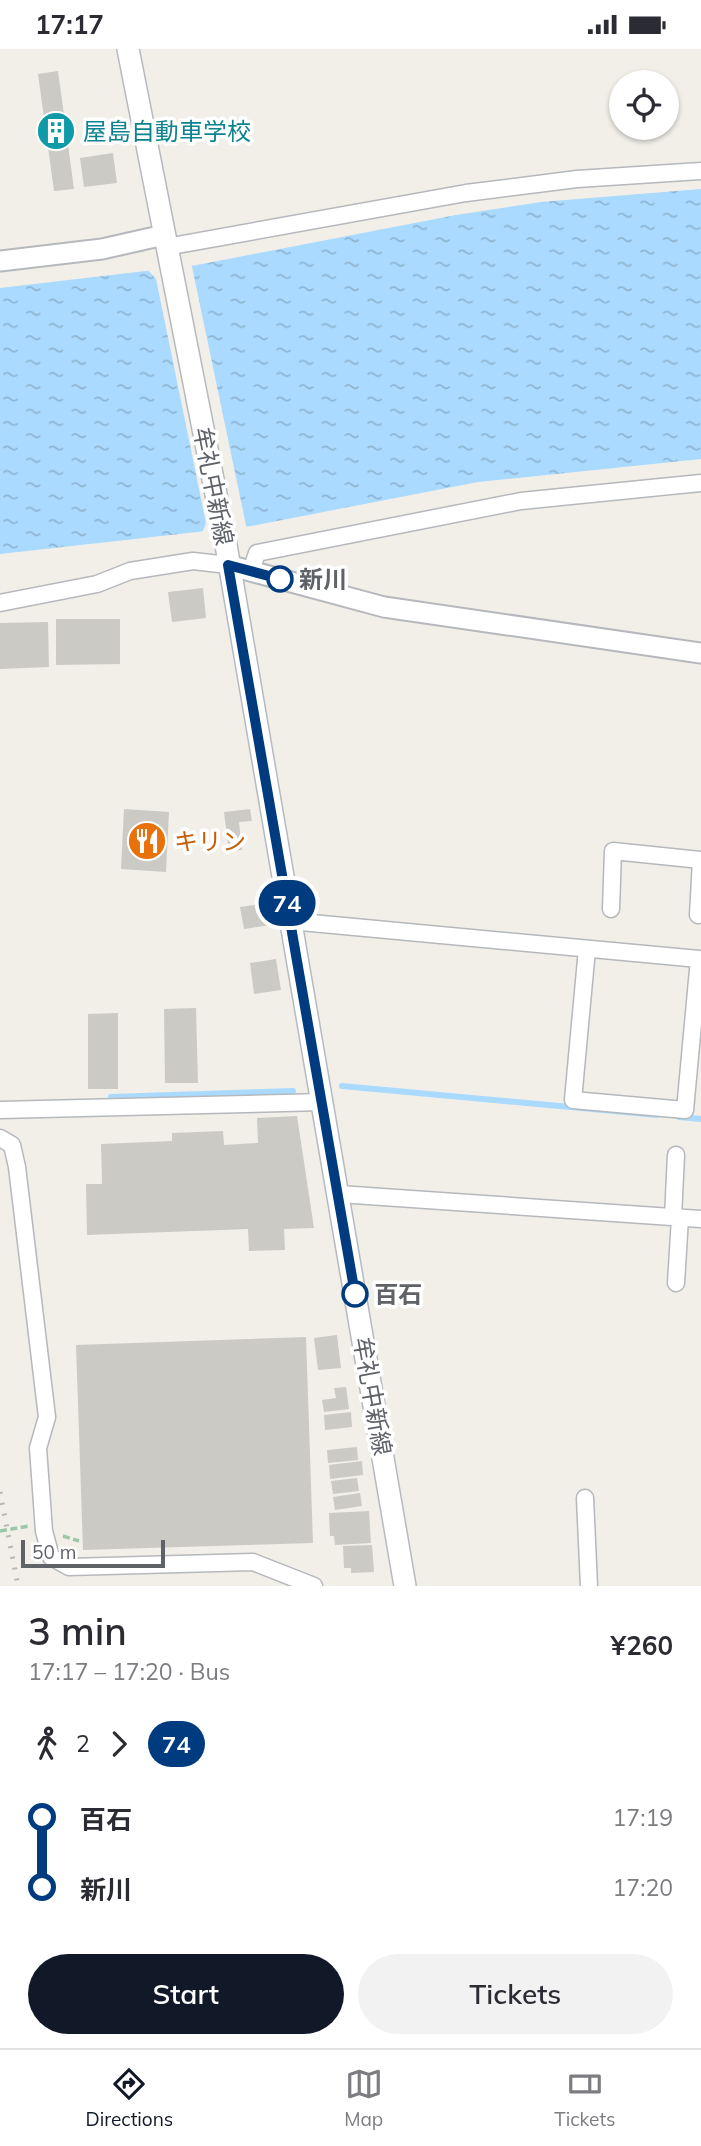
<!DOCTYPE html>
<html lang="en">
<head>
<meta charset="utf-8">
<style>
	body { margin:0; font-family:Mulish,"Noto Sans JP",sans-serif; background:#f2f2f3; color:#2b2b33; height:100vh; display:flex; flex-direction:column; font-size:26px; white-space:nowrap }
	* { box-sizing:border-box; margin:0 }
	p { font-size:23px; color:#7c7c81 }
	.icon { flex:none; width:38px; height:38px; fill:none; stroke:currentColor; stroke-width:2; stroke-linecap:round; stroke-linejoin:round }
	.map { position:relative; height:1537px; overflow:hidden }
	.panel { display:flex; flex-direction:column; background:#fff; flex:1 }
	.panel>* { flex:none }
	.badge { padding:0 14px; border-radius:23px; font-size:24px; line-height:46px }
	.tools { position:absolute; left:609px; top:21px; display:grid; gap:14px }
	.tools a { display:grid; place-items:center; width:70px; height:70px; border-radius:50%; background:#fff; box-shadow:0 2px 5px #0004; font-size:35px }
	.scale { position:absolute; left:21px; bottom:18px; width:144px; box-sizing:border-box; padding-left:7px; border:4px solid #5f6368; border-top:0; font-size:19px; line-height:24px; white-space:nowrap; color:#5f6368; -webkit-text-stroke:5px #fff; paint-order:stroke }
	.map>.badge { position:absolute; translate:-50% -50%; box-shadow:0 0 0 4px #fff }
	.legs { display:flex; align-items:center; gap:10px; height:77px; padding:0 28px; font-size:23px }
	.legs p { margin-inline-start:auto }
	.overview { display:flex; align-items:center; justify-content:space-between; height:119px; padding:0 28px }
	h1 { font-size:38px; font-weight:600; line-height:52px }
	.primary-button { display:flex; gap:14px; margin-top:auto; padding:14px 28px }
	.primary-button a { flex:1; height:80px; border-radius:42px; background:#111827; color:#fff; font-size:28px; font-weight:600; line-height:80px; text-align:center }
	.primary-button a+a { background:#f2f2f3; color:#2b2b33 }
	ul { padding:0 28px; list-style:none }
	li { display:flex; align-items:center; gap:24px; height:70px; font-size:26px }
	li i { display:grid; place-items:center; width:10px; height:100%; margin:0 9px; background:currentColor }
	li i::after { content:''; width:18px; height:18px; margin:-9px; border:5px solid; border-radius:50%; background:#fff }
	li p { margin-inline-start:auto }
	li:first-child i { background:linear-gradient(#0000 50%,currentColor 0) }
	li:last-child i { background:linear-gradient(currentColor 50%,#0000 0) }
	.status { display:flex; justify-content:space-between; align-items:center; height:49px; padding:0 35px; background:#fff; direction:ltr }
	.status svg { height:19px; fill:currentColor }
	.tabs { display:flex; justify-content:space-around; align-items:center; height:98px; border-top:2px solid #e1e1e2; background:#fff; font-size:19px; color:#7c7c81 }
	.tabs a { display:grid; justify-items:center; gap:4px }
	.tabs .active { color:#111827 }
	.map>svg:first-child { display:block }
	.water { fill:url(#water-ripples) }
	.pier { fill:#f1efe8 }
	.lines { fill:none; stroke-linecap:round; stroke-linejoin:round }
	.stream { stroke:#aadaff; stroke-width:6 }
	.building { fill:#cccac5 }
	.minor-casing { stroke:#b5b8bc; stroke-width:19 }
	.tertiary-casing { stroke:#b5b8bc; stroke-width:23 }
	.secondary-casing { stroke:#b6babf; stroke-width:24 }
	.path { stroke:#9cc7a9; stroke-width:3.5; stroke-dasharray:7 3.5; stroke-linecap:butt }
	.minor { stroke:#fff; stroke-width:16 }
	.tertiary { stroke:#fff; stroke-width:19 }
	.secondary { stroke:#fff; stroke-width:21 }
	.rail { stroke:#b6b7b8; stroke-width:5; stroke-dasharray:2 9; stroke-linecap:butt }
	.line-1-casing { stroke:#fff; stroke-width:16 }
	.line-1 { stroke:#003b80; stroke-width:10 }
	.stop-1-dot { fill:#fff; stroke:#003b80; stroke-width:3.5 }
	.labels { text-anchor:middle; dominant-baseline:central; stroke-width:7; stroke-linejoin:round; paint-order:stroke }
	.culture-label { font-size:24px; fill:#0d838f; stroke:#fff; text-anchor:start }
	.street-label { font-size:24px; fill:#5f6368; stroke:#fff }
	.stop-label { font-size:24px; font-weight:bold; fill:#5f6368; stroke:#fff; text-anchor:start }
	.food-label { font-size:24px; fill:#c56008; stroke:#fff; text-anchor:start }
</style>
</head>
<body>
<div class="status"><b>17:17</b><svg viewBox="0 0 49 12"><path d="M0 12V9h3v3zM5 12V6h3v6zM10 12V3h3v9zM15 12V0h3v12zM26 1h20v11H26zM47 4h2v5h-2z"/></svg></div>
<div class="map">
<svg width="701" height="1537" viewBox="0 0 701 1537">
	<defs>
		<pattern id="water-ripples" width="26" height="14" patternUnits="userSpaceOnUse" patternTransform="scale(1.75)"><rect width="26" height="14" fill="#aadaff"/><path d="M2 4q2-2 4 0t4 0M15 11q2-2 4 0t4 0" fill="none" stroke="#8eb4d2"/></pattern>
	</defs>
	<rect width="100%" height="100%" fill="#f1efe8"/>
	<path class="water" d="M701 140V410L478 433 251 477 0 505V239L197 216 456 166 541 153Z"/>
	<path class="pier" d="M191 213 247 481 201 486 206 474 156 230 145 218Z"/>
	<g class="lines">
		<path class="stream" d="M342 1037 657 1066
			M111 1048 293 1042
			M679 1068 701 1070"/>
	</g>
	<path class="building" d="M58 22 74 140 54 142 38 25Z
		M113 104 117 134 84 138 80 109Z
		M203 539 206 569 172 573 168 543Z
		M56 570H120V615L56 616Z
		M48 573 49 618 0 620V574Z
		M124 760 169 763 166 823 121 820Z
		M250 760 252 772 239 773 242 801 229 802 224 763Z
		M267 854 270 876 244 880 240 858Z
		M276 910 281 941 254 945 250 914Z
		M196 959 198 1034H165L164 960Z
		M118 964V1040H88V965Z
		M297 1067 314 1179 284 1180 285 1201 249 1202 248 1180 87 1186 86 1135H102L101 1095 172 1092V1084L223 1082 224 1096 258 1094 257 1069Z
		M337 1286 341 1319 318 1321 314 1289Z
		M306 1288 313 1494 83 1501 76 1296Z
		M346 1338 349 1360 324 1363 322 1351 336 1349 334 1339Z
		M351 1363 352 1378 325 1381 324 1366Z
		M357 1398 358 1411 328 1414 327 1401Z
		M362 1412 363 1426 330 1430 329 1416Z
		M357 1429 359 1442 333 1445 331 1432Z
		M360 1444 362 1457 335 1461 333 1448Z
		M369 1462 371 1494 335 1496 334 1487H330L329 1464Z
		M372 1496 374 1523 351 1524V1519H344L343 1497Z"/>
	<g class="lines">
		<g class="minor-casing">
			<path id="minor" d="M166 198 466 144 577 130 701 122
				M251 522 257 504 521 452 701 434
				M0 554 97 535 130 522 193 512 228 516
				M611 860 613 802 701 811
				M698 866 701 811
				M290 872 699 910 685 1061 573 1051 587 900
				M0 1061 323 1053
				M0 1089 12 1096 17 1118 47 1368 38 1399 44 1482 51 1508 69 1518 253 1513 314 1537
				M339 1145 701 1170
				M673 1168 676 1106
				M676 1234 680 1169
				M585 1449 589 1537"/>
		</g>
		<g class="tertiary-casing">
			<path id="tertiary" d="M0 212 102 200 164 186
				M228 516 384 558 701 604"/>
		</g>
		<g class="secondary-casing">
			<path id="secondary" d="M128 0 226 496 405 1537"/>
		</g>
		<path class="path" d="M0 1482 29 1477
			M63 1487 79 1492"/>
		<use href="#minor" class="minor"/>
		<use href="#tertiary" class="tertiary"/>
		<use href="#secondary" class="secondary"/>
		<path class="rail" d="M0 1443 18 1537"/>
	</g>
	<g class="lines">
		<g class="line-1-casing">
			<path id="line-1" d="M280 530 228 516 355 1245"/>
		</g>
		<use href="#line-1" class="line-1"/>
	</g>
	<defs>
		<g id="building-disc" transform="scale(2.0125)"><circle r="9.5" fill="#0f9aa8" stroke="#fff"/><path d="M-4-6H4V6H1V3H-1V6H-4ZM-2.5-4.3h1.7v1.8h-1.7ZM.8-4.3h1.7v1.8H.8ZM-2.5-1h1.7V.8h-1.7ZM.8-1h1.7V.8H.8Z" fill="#fff"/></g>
		<g id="restaurant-disc" transform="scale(2.0125)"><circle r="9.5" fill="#e8710a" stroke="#fff"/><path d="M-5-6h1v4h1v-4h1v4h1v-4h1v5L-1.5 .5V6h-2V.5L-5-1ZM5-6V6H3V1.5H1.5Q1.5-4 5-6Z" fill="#fff"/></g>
	</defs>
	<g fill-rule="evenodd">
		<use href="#building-disc" x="56" y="82"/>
		<use href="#restaurant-disc" x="147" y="792"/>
	</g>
	<g class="stop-1-dot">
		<circle cx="280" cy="530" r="12"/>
		<circle cx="355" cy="1245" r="12"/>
	</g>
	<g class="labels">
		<g class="culture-label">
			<text x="83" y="82">屋島自動車学校</text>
		</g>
		<g class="street-label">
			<text transform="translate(214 437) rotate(79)">牟礼中新線</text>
			<text transform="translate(373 1347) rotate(80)">牟礼中新線</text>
		</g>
		<g class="stop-label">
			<text x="299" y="530">新川</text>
			<text x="374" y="1245">百石</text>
		</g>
		<g class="food-label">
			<text x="174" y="792">キリン</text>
		</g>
	</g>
</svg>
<div class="tools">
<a><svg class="icon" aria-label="locate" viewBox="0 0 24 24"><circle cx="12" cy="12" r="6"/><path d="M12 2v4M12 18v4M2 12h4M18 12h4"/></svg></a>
</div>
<div class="scale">50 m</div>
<b class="badge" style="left:287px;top:854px;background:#003b80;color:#fff">74</b>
</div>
<section class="panel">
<div class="overview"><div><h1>3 min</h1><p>17:17 – 17:20 · Bus</p></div><b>¥260</b></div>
<div class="legs"><svg class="icon" aria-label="walk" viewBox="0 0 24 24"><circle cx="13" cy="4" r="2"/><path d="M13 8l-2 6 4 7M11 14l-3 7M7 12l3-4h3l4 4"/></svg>2<svg class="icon" aria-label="forward" viewBox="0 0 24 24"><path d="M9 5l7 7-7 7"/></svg><b class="badge" style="background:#003b80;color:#fff">74</b></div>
<ul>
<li><i style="color:#003b80"></i><b>百石</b><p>17:19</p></li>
<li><i style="color:#003b80"></i><b>新川</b><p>17:20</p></li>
</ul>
<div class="primary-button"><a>Start</a><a>Tickets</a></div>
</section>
<nav class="tabs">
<a class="active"><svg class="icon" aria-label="directions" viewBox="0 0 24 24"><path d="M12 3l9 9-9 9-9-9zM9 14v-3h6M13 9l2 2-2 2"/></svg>Directions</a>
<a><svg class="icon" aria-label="map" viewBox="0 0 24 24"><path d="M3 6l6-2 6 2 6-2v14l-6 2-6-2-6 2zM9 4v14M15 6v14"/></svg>Map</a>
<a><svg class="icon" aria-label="tickets" viewBox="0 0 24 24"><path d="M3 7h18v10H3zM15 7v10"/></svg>Tickets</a>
</nav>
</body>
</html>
